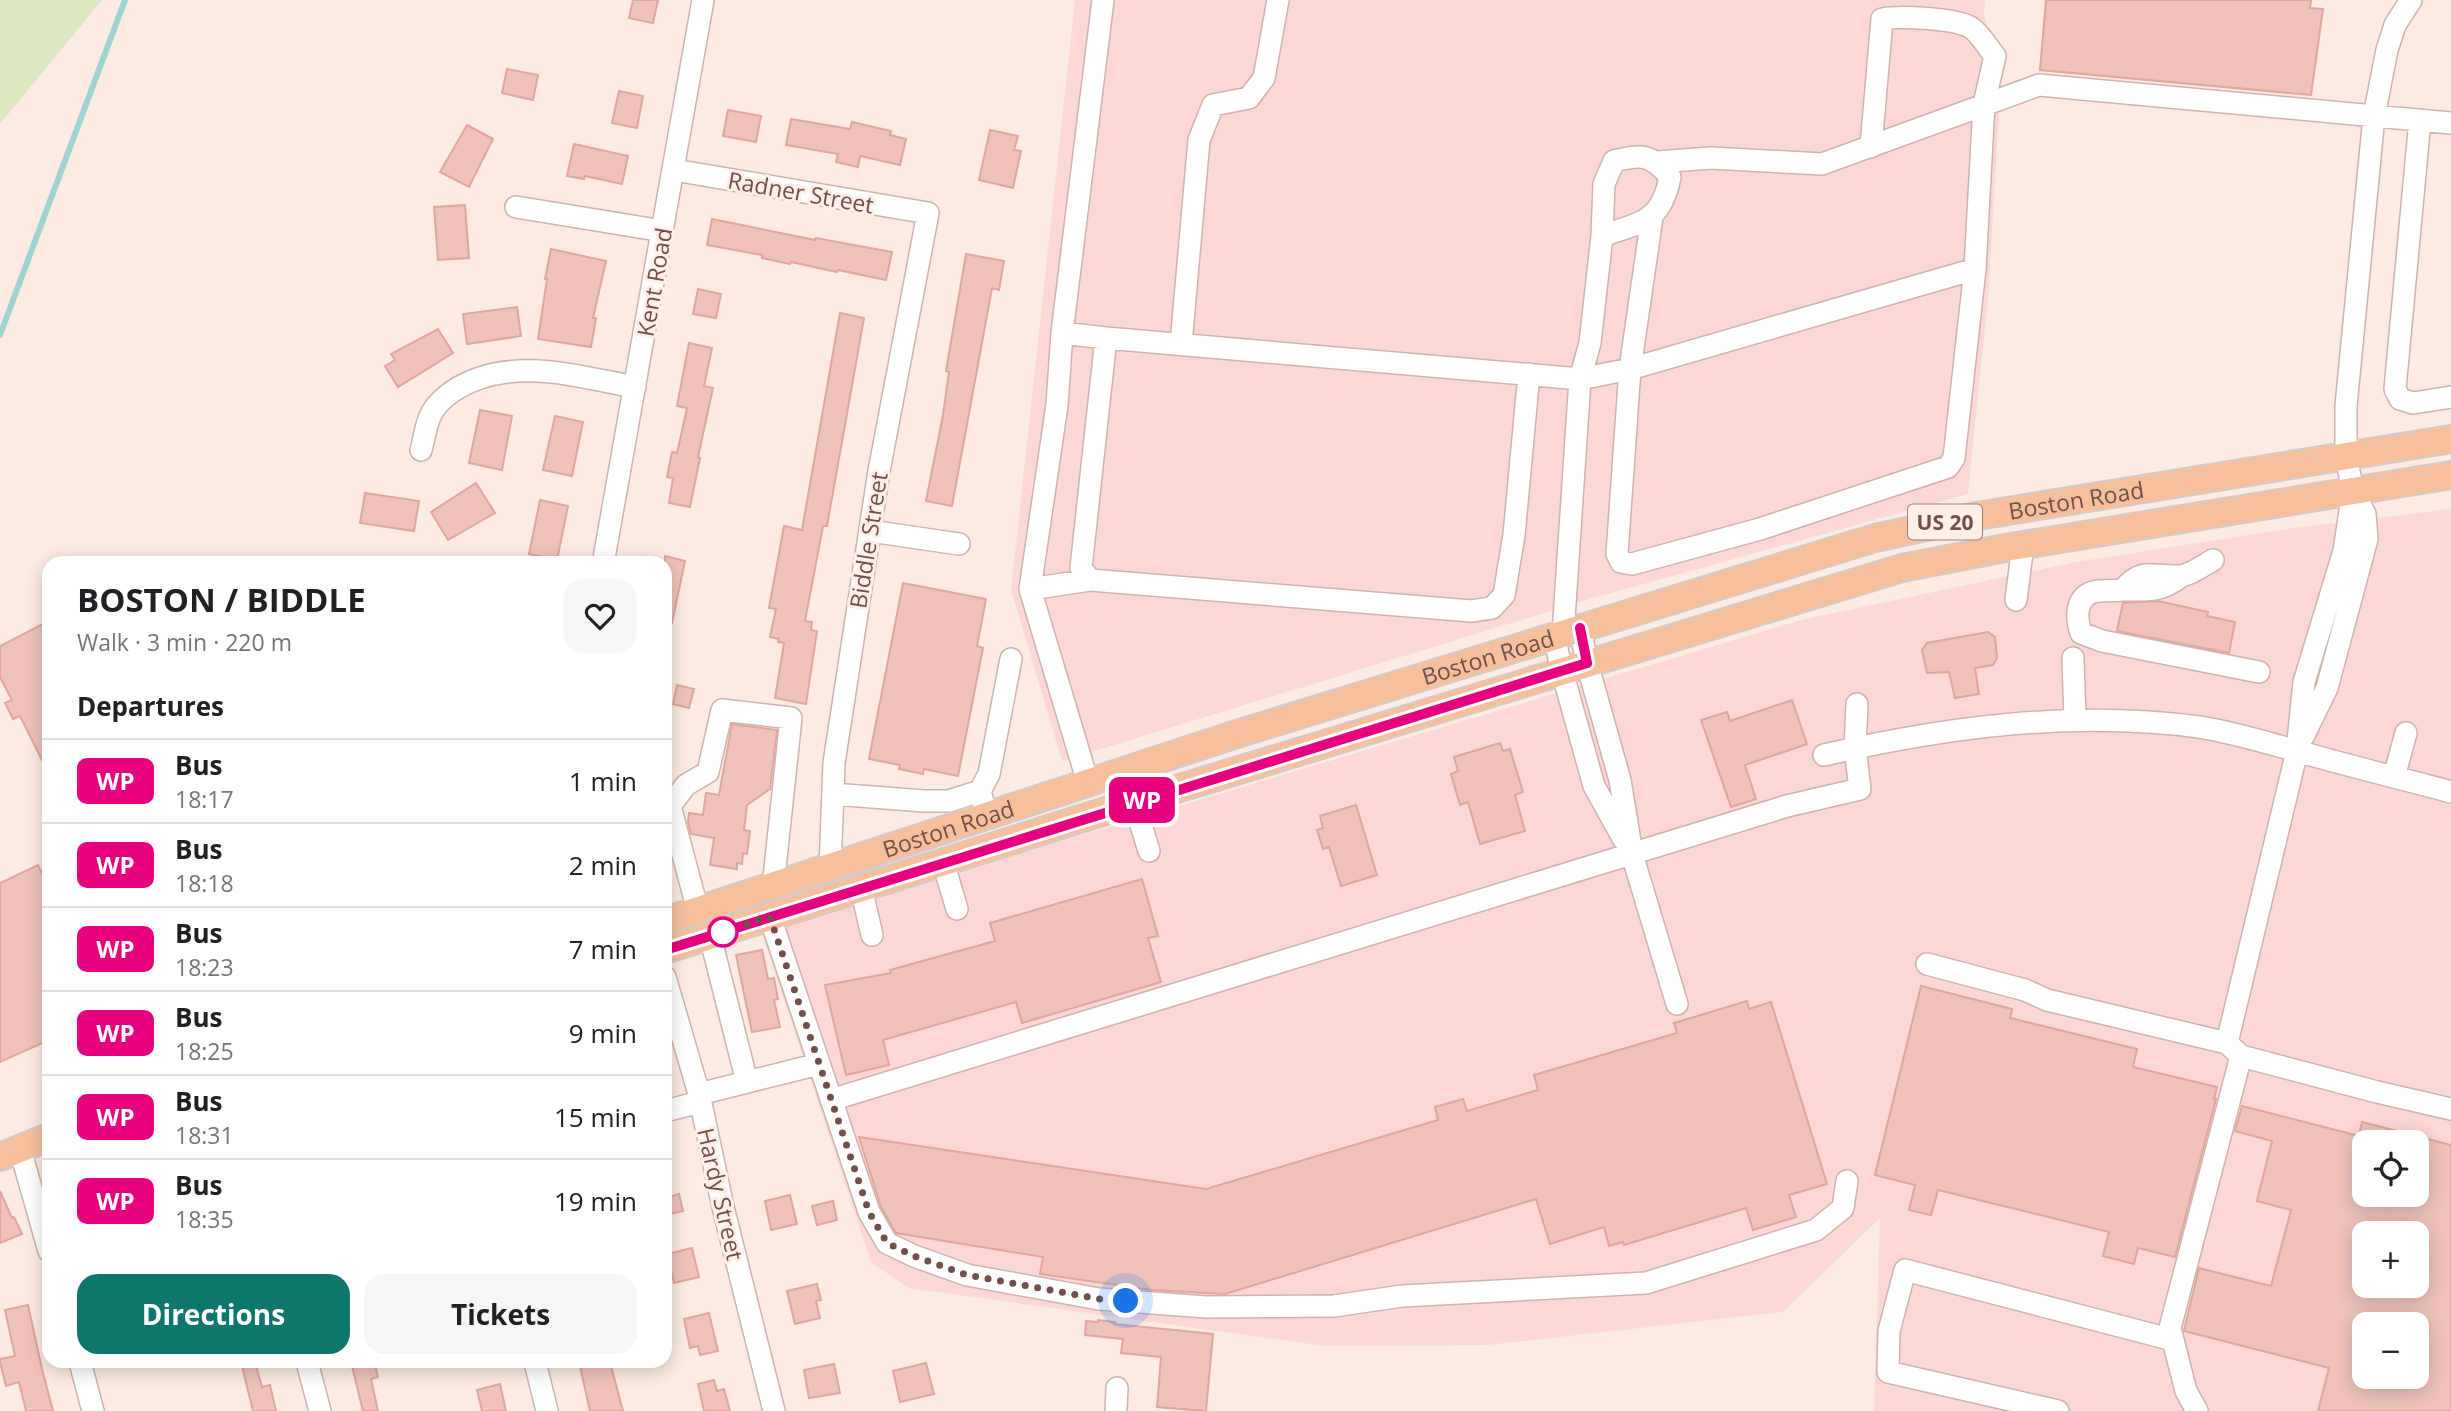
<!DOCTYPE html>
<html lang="en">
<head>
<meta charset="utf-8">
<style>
	body { margin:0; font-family:"Open Sans",sans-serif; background:#f6f6f6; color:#202124; height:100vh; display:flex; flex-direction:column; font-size:26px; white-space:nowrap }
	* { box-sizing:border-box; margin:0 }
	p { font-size:23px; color:#757577 }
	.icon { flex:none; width:38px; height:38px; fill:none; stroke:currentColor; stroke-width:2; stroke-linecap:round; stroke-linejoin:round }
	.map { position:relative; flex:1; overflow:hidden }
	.sheet { position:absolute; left:42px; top:556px; width:630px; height:812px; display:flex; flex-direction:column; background:#fff; border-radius:21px; box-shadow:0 4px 18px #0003 }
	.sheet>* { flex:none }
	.badge { padding:0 14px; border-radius:10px; font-size:24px; line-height:46px }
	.fabs { position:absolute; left:2352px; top:1130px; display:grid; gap:14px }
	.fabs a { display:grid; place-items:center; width:77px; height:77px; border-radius:14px; background:#fff; box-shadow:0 4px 18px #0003; font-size:35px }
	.you { position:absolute; width:35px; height:35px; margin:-18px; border:5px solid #fff; border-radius:50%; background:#1a73e8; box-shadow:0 0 0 10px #1a73e833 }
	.map>.badge { position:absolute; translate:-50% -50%; box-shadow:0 0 0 4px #fff }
	h2 { padding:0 35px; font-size:26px; line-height:63px }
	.round { display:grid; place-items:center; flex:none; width:74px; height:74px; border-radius:21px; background:#f6f6f6 }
	.summary { display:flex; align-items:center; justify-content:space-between; height:119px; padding:0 35px }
	h1 { font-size:33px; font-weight:700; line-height:52px }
	.button { display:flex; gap:14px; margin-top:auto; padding:14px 35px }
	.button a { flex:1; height:80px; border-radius:21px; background:#0f766e; color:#fff; font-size:28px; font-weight:700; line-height:80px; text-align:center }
	.button a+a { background:#f6f6f6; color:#202124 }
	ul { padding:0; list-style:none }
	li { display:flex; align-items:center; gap:21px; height:84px; padding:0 35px; border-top:2px solid #e0e0e0 }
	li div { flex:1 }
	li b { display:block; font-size:26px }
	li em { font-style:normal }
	li .badge { min-width:77px; font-weight:700; text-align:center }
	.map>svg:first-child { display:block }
	.commercial { fill:#fbd8d6; fill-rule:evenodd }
	.green { fill:#dae7c2 }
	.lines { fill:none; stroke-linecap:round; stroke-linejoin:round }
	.stream { stroke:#9fd4d0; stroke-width:6 }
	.building { fill:#efc3bb; stroke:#e1a69c; stroke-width:2; fill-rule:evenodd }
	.minor-casing { stroke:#ceb3ad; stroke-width:24 }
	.major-casing { stroke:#d4cac9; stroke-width:30 }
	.minor { stroke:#fff; stroke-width:21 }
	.major { stroke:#f7c09d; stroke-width:26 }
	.line-casing { stroke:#fff; stroke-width:16 }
	.line { stroke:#e6007e; stroke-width:10 }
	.walk { stroke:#714f4a; stroke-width:7; stroke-dasharray:0 12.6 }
	.stop-dot { fill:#fff; stroke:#e6007e; stroke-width:3.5 }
	.labels { text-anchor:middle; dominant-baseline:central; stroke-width:6; stroke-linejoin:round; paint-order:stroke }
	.shield { fill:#fef0e8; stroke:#9b7f79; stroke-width:2 }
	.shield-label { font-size:21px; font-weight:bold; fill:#714f4a }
	.street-label { font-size:23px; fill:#714f4a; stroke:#fef0e8 }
</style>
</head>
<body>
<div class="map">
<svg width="2451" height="1411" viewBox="0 0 2451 1411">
	<rect width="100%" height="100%" fill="#fbebe2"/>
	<path class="commercial" d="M1075 0H1985L1984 12 1999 116 1988 298 1968 494 1593 598 1062 761 1011 590Z
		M2451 509V1411H1874L1880 1218 1783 1312 1487 1345 1325 1346 908 1288 871 1262 761 931 1801 620 2076 562 2292 528ZM2364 1143H2417V1195H2364ZM2364 1234H2417V1286H2364ZM2364 1325H2417V1377H2364Z"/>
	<path class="green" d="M0 0H102L0 124Z"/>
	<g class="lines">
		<path class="stream" d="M0 335 125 0"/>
	</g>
	<path class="building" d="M633 0H658L653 23 629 18Z
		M2046 0H2311L2310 8 2323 9 2311 95 2040 70Z
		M507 69 538 75 533 100 502 93Z
		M619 91 643 96 637 128 612 123Z
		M728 110 761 116 756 142 723 136Z
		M791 119 850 129 852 122 891 131 890 135 906 139 900 165 860 156 858 167 836 162 838 154 786 145Z
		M467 125 493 139 469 187 440 172Z
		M990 130 1018 136 1014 150 1021 151 1013 188 979 180Z
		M574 144 628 156 622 184 585 176 584 179 567 176Z
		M465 205 469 258 438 260 434 207Z
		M712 219 815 240 816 238 892 252 886 280 838 270 837 272 791 262 790 264 762 258V255L707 245Z
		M551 249 606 261 593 318H596L591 347 538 339 547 279H545Z
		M966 254 1004 261 999 290 992 288 952 506 926 501 943 415 949 372 946 371Z
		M698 289 721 294 716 318 693 314Z
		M517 307 521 336 467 344 463 314Z
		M840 313 864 318 827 526H823L805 621 812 622 811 630 817 631 806 704 775 698 784 643 778 642 779 639 770 637 776 609 769 608 784 526 802 530Z
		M438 329 453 353 398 387 385 366 395 360 391 354Z
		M689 343 712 348 704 386 713 388 698 457 700 458 690 507 669 503 673 478 667 477 672 452 677 453 687 408 677 406Z
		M480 410 512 416 502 470 469 463Z
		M555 416 583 422 572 476 543 470Z
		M476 483 495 513 448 540 431 512Z
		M365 493 419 501 414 531 360 523Z
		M540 500 568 506 557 560 529 554Z
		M665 556 685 561 672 623H665Z
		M903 583 986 599 977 646 983 648 958 776 924 769 923 774 899 769 900 765 869 759Z
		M2158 601 2208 612 2207 616 2235 622 2229 653 2117 631 2123 603Z
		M49 621V774L20 716 13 719 5 703 12 700 0 677V646Z
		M1988 632 1995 637 1997 658 1993 665 1975 668 1979 694 1955 698 1949 672 1927 673 1922 650 1927 643Z
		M677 685 694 689 689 708 673 704Z
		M1792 700 1807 744 1745 765 1756 799 1731 807 1701 720 1727 712 1730 721Z
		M732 724 777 730 770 789 747 805 744 830 750 831 747 854 743 853 742 864 737 863V869L710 865 714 838 691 834 688 822 689 813 703 815 706 793 719 795Z
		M1500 743 1503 751 1510 749 1523 792 1515 795 1525 831 1480 844 1468 802 1460 805 1451 774 1458 771 1454 757Z
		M1356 805 1377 875 1341 886 1329 847 1323 849 1317 830 1323 828 1320 816Z
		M38 865 49 888V1040L0 1062V883Z
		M1142 879 1158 936 1148 938 1161 982 1022 1023 1016 1002 883 1040 889 1065 846 1075 825 985 891 973 890 970 995 941 990 923Z
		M762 950 768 979 774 978 778 999 774 1000 780 1027 752 1032 736 955Z
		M1921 986 2012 1009 2010 1018 2137 1049 2133 1067 2217 1087 2214 1099H2216L2175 1257 2138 1248 2134 1264 2103 1256 2109 1232 1938 1190 1931 1215 1909 1210 1915 1185 1875 1175Z
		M1747 1001 1749 1009 1771 1002 1827 1184 1789 1195 1796 1217 1753 1230 1746 1208 1624 1245 1623 1242 1609 1246 1604 1227 1550 1244 1536 1199 1225 1294 1152 1290 1040 1274 1043 1257 896 1233 881 1207 859 1137 1206 1189 1438 1120 1435 1107 1463 1099 1467 1111 1538 1090 1534 1075 1677 1033 1674 1023Z
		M2242 1106 2359 1136 2362 1122 2451 1145V1411H2318L2329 1368 2184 1331 2199 1268 2271 1286 2291 1210 2257 1201 2272 1141 2235 1131ZM2364 1143H2417V1195H2364ZM2364 1234H2417V1286H2364ZM2364 1325H2417V1377H2364Z
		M0 1191 12 1218 14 1217 22 1234 0 1243Z
		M679 1194 683 1211 665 1215V1198Z
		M790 1195 797 1224 771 1230 765 1201Z
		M833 1201 837 1220 817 1225 812 1206Z
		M692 1248 699 1277 674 1283 667 1254Z
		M817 1284 821 1300 816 1301 820 1318 795 1324 787 1291Z
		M28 1305 42 1369 53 1411H26L19 1382 6 1386 0 1362V1359L15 1356 5 1310Z
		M709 1313 718 1351 700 1355 698 1346 690 1348 684 1319Z
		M1098 1320 1115 1322 1114 1324 1213 1334 1206 1411 1157 1407 1161 1357 1121 1353 1123 1339 1085 1335 1086 1321 1098 1322Z
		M241 1362H255L262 1387 270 1385 276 1411H253Z
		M351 1362H374L378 1377 371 1379 378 1411H363Z
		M579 1362H610L623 1411H590Z
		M926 1363 934 1394 900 1402 893 1371Z
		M834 1364 840 1393 809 1398 804 1370Z
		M714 1380 717 1391 724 1389 730 1411H704L698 1384Z
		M500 1384 506 1411H482L477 1390Z"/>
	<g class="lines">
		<g class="minor-casing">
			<path id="minor" d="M2420 120 2395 389 2400 399 2413 403 2451 397
				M1871 147 1882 19C1901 16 1953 18 1970 27 1980 33 1987 47 1995 56L1984 104 1975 269
				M1657 162 1711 158 1822 164 2039 85 2451 123
				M674 170 928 213 879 471 834 763 830 869
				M516 207 663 231
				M1062 333 1103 0
				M1181 344 1199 140 1213 105 1249 98 1264 78 1278 0
				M1529 374 1514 535 1504 595 1492 608 1471 611 1090 580 1081 568 1106 338C1264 351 1422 364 1580 379L1590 343 1602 236 1604 184 1614 161C1642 154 1651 154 1670 177 1661 223 1641 222 1602 236
				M421 450C424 440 425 429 429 419 433 407 443 398 453 391 508 355 575 376 635 387
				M2353 491 2344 551 2304 682 2297 751 2227 1043 2241 1056 2377 1092 2451 1109
				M870 531 959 544
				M2213 560C2204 565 2189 576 2178 576 2153 577 2141 567 2123 590 2114 591 2102 590 2093 592 2075 598 2076 619 2081 633L2102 641 2259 672
				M603 564 703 0
				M1030 589 1057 405 1062 333 1106 338
				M2123 590C2147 590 2161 592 2180 577
				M2016 600 2023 545
				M1580 628 1587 663 1620 780 1632 854 1677 1004
				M1563 634 1580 379 1630 369 1975 269 1954 458 1948 467 1760 529 1632 564 1621 562 1617 554 1630 369 1652 217
				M1554 636 1562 671 1594 786 1624 840
				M2073 658 2075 720
				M2303 737 2327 688 2367 539 2365 514 2353 491 2346 456V406L2374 116 2387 50 2395 25 2411 0
				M1824 755C1946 727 2074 710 2199 727 2232 732 2264 742 2297 751 2348 766 2400 778 2451 792
				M2394 777 2406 733
				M1088 783 1030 589 1090 580
				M980 791 989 774 1011 659
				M833 794 924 801H949L980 791 987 817
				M1134 802 1149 851
				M943 862 957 909
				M861 888 872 935
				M698 911 670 806 686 785 708 772 722 710 791 718 773 887
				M770 917 869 1212 887 1243 914 1256 967 1275 1099 1299 1206 1307 1334 1306 1402 1296 1646 1283 1816 1230 1843 1208 1847 1181
				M1927 964 2025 990 2047 1000 2227 1043
				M665 977 699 1094 723 1207 774 1411
				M747 1082 819 1064
				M699 1094 747 1082 710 936
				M831 1100 1787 806 1860 789 1855 748 1857 704
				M665 1111 700 1102
				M20 1149 49 1251
				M80 1362 93 1411
				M307 1362 320 1411
				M535 1362 547 1411
				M1116 1411 1117 1388
				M2058 1411 1888 1372 1889 1331 1905 1270 2173 1340
				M2197 1411 2186 1391 2170 1328 2241 1056"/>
		</g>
		<g class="major-casing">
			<g id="major">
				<path id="s1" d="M665 921 1240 733 1875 538 1977 516 2451 439"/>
				<path d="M665 950 1134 802 1902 568 2005 548 2451 475"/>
				<path d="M0 1157 49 1137"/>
			</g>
		</g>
		<use href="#minor" class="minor"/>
		<use href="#major" class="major"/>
	</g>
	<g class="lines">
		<g class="line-casing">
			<path id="line" d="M665 950 1587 663 1580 628"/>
		</g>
		<use href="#line" class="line"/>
		<path class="walk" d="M723 932 770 917 869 1212 887 1243 914 1256 967 1275 1099 1299 1126 1301"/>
	</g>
	<circle class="stop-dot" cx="723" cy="932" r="14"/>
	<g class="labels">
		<rect class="shield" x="1908" y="504.5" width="74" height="35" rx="5"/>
		<g class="shield-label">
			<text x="1945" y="522">US 20</text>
		</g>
		<g class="street-label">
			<text transform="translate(801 192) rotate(10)">Radner Street</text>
			<text transform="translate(654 282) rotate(-80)">Kent Road</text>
			<text stroke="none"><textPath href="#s1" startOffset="1474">Boston Road</textPath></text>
			<text transform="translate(868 540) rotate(-81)">Biddle Street</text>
			<text stroke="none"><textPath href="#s1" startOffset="864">Boston Road</textPath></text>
			<text stroke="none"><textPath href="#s1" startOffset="298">Boston Road</textPath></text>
			<text transform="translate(721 1194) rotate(77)">Hardy Street</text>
		</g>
	</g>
</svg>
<div class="fabs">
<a><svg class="icon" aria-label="locate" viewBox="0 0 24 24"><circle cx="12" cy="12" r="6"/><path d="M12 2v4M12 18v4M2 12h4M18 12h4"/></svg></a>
<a>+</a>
<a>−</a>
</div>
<div class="you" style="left:1126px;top:1301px"></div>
<b class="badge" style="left:1142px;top:800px;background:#e6007e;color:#fff">WP</b>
<section class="sheet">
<div class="summary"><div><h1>BOSTON / BIDDLE</h1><p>Walk · 3 min · 220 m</p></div><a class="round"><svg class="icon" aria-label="heart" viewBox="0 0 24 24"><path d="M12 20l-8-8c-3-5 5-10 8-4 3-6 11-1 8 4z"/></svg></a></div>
<h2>Departures</h2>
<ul>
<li><span class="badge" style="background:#e6007e;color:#fff">WP</span><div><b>Bus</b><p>18:17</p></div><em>1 min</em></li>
<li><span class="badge" style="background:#e6007e;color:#fff">WP</span><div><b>Bus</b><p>18:18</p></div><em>2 min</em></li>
<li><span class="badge" style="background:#e6007e;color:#fff">WP</span><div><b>Bus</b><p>18:23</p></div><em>7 min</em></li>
<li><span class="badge" style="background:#e6007e;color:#fff">WP</span><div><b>Bus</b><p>18:25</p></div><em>9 min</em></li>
<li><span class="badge" style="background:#e6007e;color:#fff">WP</span><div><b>Bus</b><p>18:31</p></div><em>15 min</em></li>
<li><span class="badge" style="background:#e6007e;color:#fff">WP</span><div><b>Bus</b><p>18:35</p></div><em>19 min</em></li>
</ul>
<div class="button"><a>Directions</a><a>Tickets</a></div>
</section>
</div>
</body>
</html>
